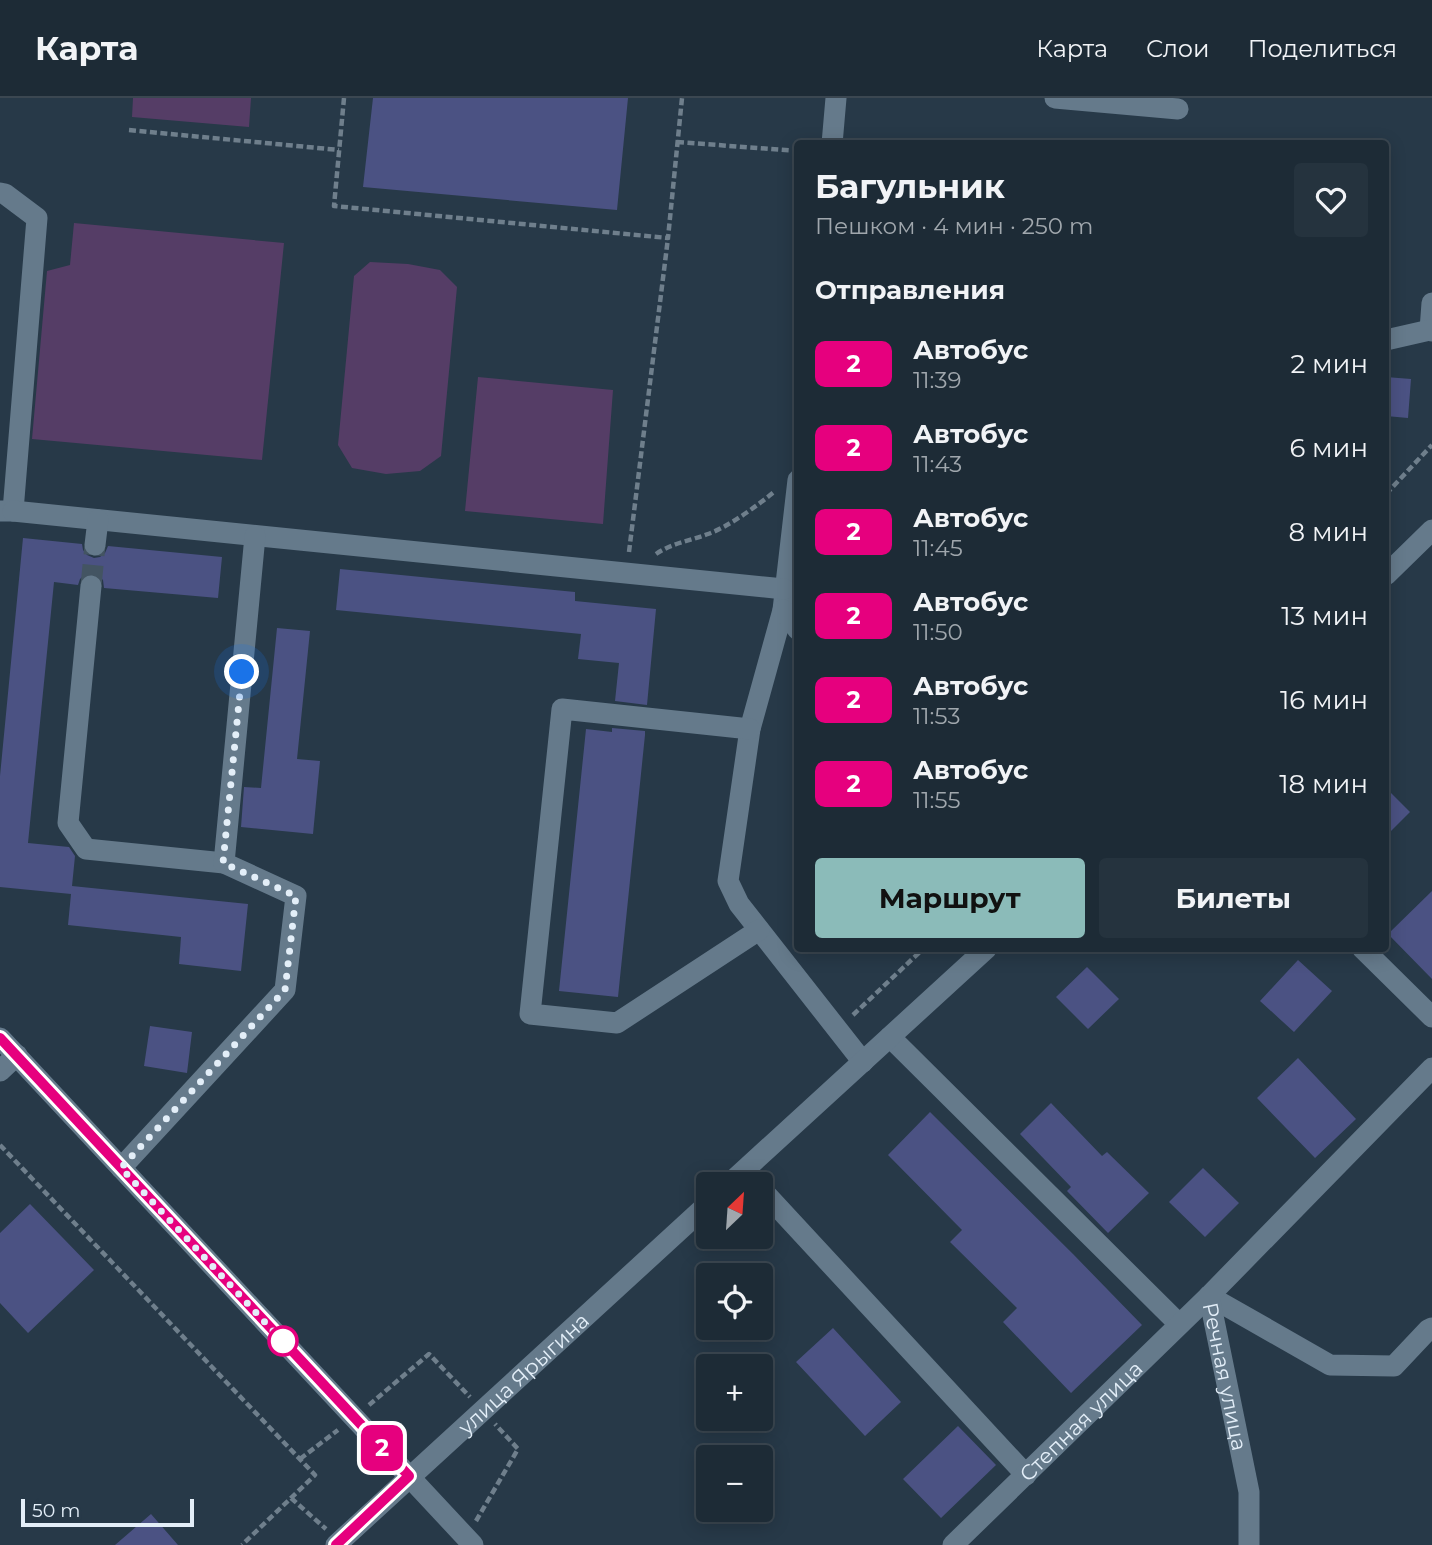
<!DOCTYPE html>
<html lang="ru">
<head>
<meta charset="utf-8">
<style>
	body { margin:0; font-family:Montserrat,sans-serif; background:#25333e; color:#f1f3f6; height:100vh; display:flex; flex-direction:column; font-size:26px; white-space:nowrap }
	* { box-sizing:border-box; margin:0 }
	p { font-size:23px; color:#a0a7ad }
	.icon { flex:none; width:38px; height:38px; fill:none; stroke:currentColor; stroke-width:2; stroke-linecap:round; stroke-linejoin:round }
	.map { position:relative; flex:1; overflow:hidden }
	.sheet { position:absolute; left:794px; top:42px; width:595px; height:812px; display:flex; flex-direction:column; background:#1d2b36; border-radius:7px; box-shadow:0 4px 18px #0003,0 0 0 2px #3b4751 }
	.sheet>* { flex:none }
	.badge { padding:0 14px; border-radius:10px; font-size:24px; line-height:46px }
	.needle { width:46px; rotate:25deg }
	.controls { position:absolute; left:696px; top:1074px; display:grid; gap:14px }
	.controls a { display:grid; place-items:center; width:77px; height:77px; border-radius:7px; background:#1d2b36; box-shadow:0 4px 18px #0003,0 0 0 2px #3b4751; font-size:35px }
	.scale { position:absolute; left:21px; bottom:18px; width:173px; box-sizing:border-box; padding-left:7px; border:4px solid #e3eef8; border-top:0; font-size:19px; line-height:24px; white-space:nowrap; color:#e3eef8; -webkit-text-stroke:5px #273948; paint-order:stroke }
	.you { position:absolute; width:35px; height:35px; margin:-18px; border:5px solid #fff; border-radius:50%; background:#1a73e8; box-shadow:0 0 0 10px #1a73e833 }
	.map>.badge { position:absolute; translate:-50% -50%; box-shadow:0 0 0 4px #fff }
	h2 { padding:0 21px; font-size:26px; line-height:63px }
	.round { display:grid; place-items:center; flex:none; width:74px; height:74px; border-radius:7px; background:#25333e }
	.headline { display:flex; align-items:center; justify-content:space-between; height:119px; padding:0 21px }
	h1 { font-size:33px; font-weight:700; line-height:52px }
	.action { display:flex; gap:14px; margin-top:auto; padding:14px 21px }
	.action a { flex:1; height:80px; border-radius:7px; background:#8bbbb9; color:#111; font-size:28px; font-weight:700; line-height:80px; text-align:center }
	.action a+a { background:#25333e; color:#f1f3f6 }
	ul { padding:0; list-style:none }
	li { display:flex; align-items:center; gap:21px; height:84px; padding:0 21px }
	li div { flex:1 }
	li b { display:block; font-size:26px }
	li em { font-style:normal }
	li .badge { min-width:77px; font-weight:700; text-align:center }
	header { display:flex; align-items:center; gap:42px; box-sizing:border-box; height:98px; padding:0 35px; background:#1d2b36; border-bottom:2px solid #3b4751 }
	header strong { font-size:33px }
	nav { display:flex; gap:38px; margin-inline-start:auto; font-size:24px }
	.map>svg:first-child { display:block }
	.green { fill:#553d66 }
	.building { fill:#4b5283 }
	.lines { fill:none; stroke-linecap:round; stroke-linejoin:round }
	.minor-tunnel { stroke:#435462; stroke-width:21; stroke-dasharray:21 10; stroke-linecap:butt }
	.path { stroke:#6f7f8c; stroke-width:4.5; stroke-dasharray:7 3.5; stroke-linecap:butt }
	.minor { stroke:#657a8b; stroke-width:21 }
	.line-casing { stroke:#fff; stroke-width:16 }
	.line { stroke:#e6007e; stroke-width:10 }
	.walk { stroke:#e3eef8; stroke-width:7; stroke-dasharray:0 12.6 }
	.stop-dot { fill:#fff; stroke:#e6007e; stroke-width:3.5 }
	.labels { text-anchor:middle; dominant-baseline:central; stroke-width:7; stroke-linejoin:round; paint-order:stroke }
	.street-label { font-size:21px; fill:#e3eef8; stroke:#273948 }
</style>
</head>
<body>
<header>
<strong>Карта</strong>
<nav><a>Карта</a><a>Слои</a><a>Поделиться</a></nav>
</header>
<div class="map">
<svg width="1432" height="1447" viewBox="0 0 1432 1447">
	<rect width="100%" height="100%" fill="#273948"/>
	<path class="green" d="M133 0H251L249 29 132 19Z
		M74 125 284 145 262 362 32 341 47 173 70 167Z
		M370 164 408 166 440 172 457 189 441 358 420 373 386 376 352 370 338 347 354 178Z
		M478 279 613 292 603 426 465 413Z"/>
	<path class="building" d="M373 0H628L617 112 363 89Z
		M1386 279 1411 281 1408 320 1386 318Z
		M23 440 82 446 83 452 87 457 94 460 100 459 105 455 108 448 222 459 218 500 104 490 103 482 99 478 93 475 85 476 80 481 78 487 54 484 28 745 69 749 75 758 72 788 248 806 241 873 179 866 181 839 68 827 71 796 0 789V678Z
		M340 471 575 494V503L656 511 647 607 615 603 619 565 578 561 581 536 336 512Z
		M277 530 310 533 297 661 320 663 313 736 241 729 244 689 261 690Z
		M612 630 645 633V637L618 899 559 893 586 631 612 634Z
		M1386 690 1410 714 1386 738Z
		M1432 793V881L1388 836Z
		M1298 862 1332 893 1294 934 1260 903Z
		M1087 869 1119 901 1088 931 1056 899Z
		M150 928 192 934 187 975 144 968Z
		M1298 960 1356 1021 1315 1060 1257 1000Z
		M1051 1005 1102 1058 1107 1054 1149 1095 1108 1135 1067 1093 1071 1089 1020 1036Z
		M930 1014 1073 1156 1142 1227 1071 1295 1003 1224 1017 1210 950 1144 962 1132 888 1057Z
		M1203 1070 1239 1105 1205 1139 1169 1104Z
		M30 1106 94 1172 28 1235 0 1205V1135Z
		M833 1230 901 1304 865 1338 796 1264Z
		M958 1328 996 1367 941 1420 903 1381Z
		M151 1416 178 1447H115Z"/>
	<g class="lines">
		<path class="minor-tunnel" d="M91 488 95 447"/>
		<path class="path" d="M344 0 334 108 668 140 682 0
			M129 32 339 52
			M677 44 798 53
			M1386 396 1432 347
			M629 454 668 140
			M656 456C672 445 690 443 708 436 728 429 757 408 774 394
			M853 917 924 850
			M0 1047 315 1377 242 1447
			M369 1307 429 1256 470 1299
			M300 1361 338 1332
			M291 1400 326 1431
			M476 1423 518 1351 495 1326"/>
		<g class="minor">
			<path d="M1055 0 1178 11"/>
			<path d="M832 46 836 0"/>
			<path d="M0 95 5 96 37 120 13 413H0"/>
			<path d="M1432 205 1430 232 1432 233"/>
			<path d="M1386 242 1430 232"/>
			<path d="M798 382 783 512 750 631 728 783 739 806 863 964"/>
			<path d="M13 413 784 491"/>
			<path d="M95 447 98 422"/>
			<path d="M1386 477 1432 432"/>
			<path d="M91 488 68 725 86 751 224 765"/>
			<path d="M783 512 798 532"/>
			<path d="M750 631 562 611 530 916 617 925 759 832"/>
			<path d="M1362 850 1432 919"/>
			<path d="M890 939 1179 1226"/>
			<path d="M0 940 473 1447"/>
			<path d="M0 973 17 957"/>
			<path d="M121 1070 285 892 296 798 224 765 255 438"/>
			<path d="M728 1087 987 850"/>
			<path d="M761 1091 1026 1377"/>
			<path d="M1209 1198 1330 1267 1394 1268 1428 1232 1432 1230"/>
			<path id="s1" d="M1209 1198 1249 1394V1447"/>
			<path id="s2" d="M336 1447 709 1105"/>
			<path id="s3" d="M953 1447 1209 1198 1432 970"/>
		</g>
	</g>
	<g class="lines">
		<g class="line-casing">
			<path id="line" d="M0 940 409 1378 336 1447"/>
		</g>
		<use href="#line" class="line"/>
		<path class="walk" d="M242 574 223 765 296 798 285 892 121 1070 289 1250 283 1243"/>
	</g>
	<circle class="stop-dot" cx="283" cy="1243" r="14"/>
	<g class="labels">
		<g class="street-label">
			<text stroke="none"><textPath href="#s2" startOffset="254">улица Ярыгина</textPath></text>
			<text stroke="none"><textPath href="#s1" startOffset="82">Речная улица</textPath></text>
			<text stroke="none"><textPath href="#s3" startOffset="178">Степная улица</textPath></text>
		</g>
	</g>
</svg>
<div class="controls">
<a><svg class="needle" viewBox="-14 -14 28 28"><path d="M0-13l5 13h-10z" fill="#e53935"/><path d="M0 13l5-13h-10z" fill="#a0a7ad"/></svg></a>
<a><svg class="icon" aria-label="locate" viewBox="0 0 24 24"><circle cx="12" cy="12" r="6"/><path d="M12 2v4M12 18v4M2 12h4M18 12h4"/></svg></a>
<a>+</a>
<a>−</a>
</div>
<div class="scale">50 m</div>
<div class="you" style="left:242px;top:574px"></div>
<b class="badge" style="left:382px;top:1350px;background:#e6007e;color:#fff">2</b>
<section class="sheet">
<div class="headline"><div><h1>Багульник</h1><p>Пешком · 4 мин · 250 m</p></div><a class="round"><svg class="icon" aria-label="heart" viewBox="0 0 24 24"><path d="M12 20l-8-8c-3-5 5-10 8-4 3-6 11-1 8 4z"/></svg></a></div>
<h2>Отправления</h2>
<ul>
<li><span class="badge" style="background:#e6007e;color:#fff">2</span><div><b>Автобус</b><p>11:39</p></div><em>2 мин</em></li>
<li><span class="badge" style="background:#e6007e;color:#fff">2</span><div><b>Автобус</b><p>11:43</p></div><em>6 мин</em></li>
<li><span class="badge" style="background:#e6007e;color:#fff">2</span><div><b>Автобус</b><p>11:45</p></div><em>8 мин</em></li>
<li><span class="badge" style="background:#e6007e;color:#fff">2</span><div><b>Автобус</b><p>11:50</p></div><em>13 мин</em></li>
<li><span class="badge" style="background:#e6007e;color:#fff">2</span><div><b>Автобус</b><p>11:53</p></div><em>16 мин</em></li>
<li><span class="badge" style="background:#e6007e;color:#fff">2</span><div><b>Автобус</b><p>11:55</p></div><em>18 мин</em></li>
</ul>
<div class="action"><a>Маршрут</a><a>Билеты</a></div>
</section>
</div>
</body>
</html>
